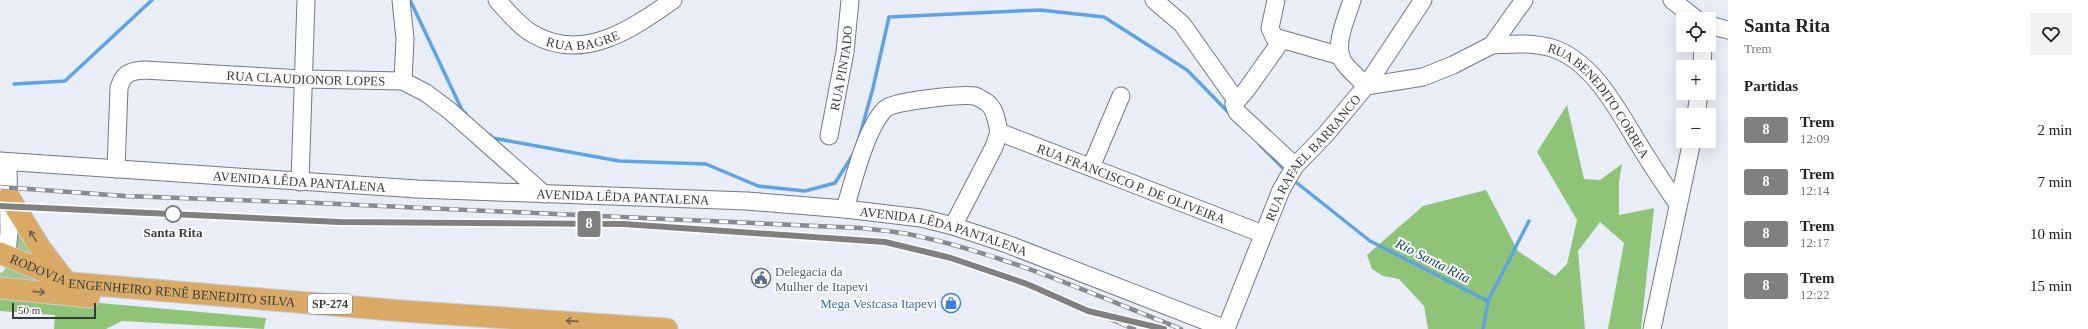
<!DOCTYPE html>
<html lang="pt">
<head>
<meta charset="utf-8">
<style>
	body { margin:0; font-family:Georgia,serif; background:#f2f2f2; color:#222; height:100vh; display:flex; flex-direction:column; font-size:15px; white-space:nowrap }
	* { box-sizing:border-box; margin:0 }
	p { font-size:13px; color:#767676 }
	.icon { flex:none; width:22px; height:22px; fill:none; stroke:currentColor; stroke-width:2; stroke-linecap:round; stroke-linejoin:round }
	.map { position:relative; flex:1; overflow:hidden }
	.panel { display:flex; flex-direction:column; background:#fff; width:360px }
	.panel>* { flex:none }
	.badge { padding:0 8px; border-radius:3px; font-size:14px; line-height:26px }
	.fabs { position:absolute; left:1676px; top:12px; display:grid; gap:8px }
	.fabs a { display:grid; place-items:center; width:40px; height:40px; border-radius:0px; background:#fff; box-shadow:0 4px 16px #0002; font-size:20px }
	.scale { position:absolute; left:12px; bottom:10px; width:84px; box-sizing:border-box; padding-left:4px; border:2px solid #3a3b40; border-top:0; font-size:11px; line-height:14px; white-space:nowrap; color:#3a3b40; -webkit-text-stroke:3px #fff; paint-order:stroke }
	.map>.badge { position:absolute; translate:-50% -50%; box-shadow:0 0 0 2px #fff }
	h2 { padding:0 16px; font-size:15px; line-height:36px }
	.round { display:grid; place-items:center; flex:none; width:42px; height:42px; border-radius:0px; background:#f2f2f2 }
	.summary { display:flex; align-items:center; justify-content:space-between; height:68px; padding:0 16px }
	h1 { font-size:19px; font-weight:700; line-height:30px }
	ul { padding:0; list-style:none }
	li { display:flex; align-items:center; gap:12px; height:52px; padding:0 16px }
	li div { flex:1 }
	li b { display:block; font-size:15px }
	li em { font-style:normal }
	li .badge { min-width:44px; font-weight:700; text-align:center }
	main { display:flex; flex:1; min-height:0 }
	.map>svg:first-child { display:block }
	.green { fill:#a1c691 }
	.forest { fill:#8fc377 }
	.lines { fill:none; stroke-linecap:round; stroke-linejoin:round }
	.stream { stroke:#5ea4e3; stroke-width:3.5 }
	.minor-casing { stroke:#747882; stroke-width:19 }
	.major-casing { stroke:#cccccd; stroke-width:23 }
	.minor { stroke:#fff; stroke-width:17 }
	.major { stroke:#d9aa66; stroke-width:21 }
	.rail-casing { stroke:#878a92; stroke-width:4.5 }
	.rail { stroke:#fff; stroke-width:3; stroke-dasharray:9; stroke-linecap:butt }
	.oneway { stroke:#72624d }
	.line-casing { stroke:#fff; stroke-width:9 }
	.line { stroke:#808080; stroke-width:6 }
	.stop-dot { fill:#fff; stroke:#808080; stroke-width:2 }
	.labels { text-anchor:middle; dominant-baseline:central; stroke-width:4; stroke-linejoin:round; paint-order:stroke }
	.shield { fill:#fff; stroke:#757679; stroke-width:1 }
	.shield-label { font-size:12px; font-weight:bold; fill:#3a3b40 }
	.street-label { font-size:13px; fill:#3a3b40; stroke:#fff }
	.stop-label { font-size:13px; font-weight:bold; fill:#3a3b40; stroke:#fff }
	.service-label { font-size:13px; fill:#4e5e75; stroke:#fff; text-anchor:start }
	.shop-label { font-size:13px; fill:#366cbe; stroke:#fff; text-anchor:end }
	.water-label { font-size:14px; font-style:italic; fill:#10446d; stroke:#fff }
</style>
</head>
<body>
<main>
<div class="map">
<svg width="1728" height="329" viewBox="0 0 1728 329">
	<rect width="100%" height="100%" fill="#e8edf8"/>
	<path class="green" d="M21 232 39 260 15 251 16 234Z
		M8 264 62 285 0 278V273L3 272Z"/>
	<path class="forest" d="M1567 105 1584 179 1600 180 1622 164 1619 182V215L1654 208 1641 329H1608L1624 243 1600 222 1578 251 1585 329H1428L1424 306 1399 279 1383 276 1372 269 1367 255 1423 206 1486 190 1518 251 1555 276 1567 264 1577 220 1537 152Z
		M0 294 266 318 264 329 122 321 106 329H54L55 315 0 311Z"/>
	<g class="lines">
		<path class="stream" d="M410 0 462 110 466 114
			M14 84 65 81 152 0
			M490 135 493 138 619 161 706 164 758 186 805 191 835 183 854 153
			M858 142 873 88 889 17 1040 10 1104 17 1187 70 1231 115
			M1259 144 1283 168
			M1297 183 1370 241 1488 301 1529 221
			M1483 329 1488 301"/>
		<g class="minor-casing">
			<g id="minor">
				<path d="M401 0 405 39 403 81"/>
				<path id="s1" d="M497 0C508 12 519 26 533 34 583 63 632 29 673 0"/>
				<path d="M1154 0 1182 24 1236 100"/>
				<path d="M1276 0 1270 28 1274 37 1341 56"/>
				<path d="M1352 0C1347 17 1332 47 1344 63 1350 71 1359 78 1366 86"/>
				<path d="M1672 0 1696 19"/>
				<path d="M1709 25 1728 30"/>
				<path d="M1281 41 1247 89 1234 104 1237 112 1295 166"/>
				<path id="s2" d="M1492 45C1513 44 1532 42 1552 48 1594 61 1620 114 1641 148 1653 167 1665 186 1678 204"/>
				<path d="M1702 67 1703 45"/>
				<path d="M1366 86 1423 77 1453 65 1492 45 1524 0"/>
				<path d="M1696 115 1699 93"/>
				<path id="s3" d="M999 132 1263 234"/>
				<path id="s4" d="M829 136 845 52 850 0"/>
				<path id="s5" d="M0 161 417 189 747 201 845 209 921 218 953 226 1007 244 1226 329"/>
				<path d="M1091 167 1121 96"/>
				<path id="s6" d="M116 169 119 88C123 74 129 71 144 70L303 79 403 81 426 93 450 111 544 194"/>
				<path d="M300 182 306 0"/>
				<path d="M845 209C853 182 866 128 885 109 892 101 962 94 975 96 978 97 983 100 986 102 995 107 997 122 999 132"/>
				<path d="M953 226 994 147 999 132"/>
				<path d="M7 254 9 232 8 162"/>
				<path id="s7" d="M1226 329 1281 190 1295 166 1326 134 1366 86 1423 0"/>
				<path d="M1652 329 1692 141"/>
			</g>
		</g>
		<g class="major-casing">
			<g id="major">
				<path d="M9 197 41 249 64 279"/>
				<path id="s8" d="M0 253 72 283 403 311 667 329"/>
				<path d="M0 288 89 297"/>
			</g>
		</g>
		<use href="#minor" class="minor"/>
		<use href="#major" class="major"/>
		<g class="rail-casing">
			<path id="rail" d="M0 187 125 196 317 203 860 228C876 230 892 231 908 234 1002 253 1092 294 1181 329
				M0 206 339 222 623 224 885 242 951 258 1027 284 1134 329
				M1117 318 1164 329"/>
		</g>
		<use href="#rail" class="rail"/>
	</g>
	<defs><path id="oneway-shaft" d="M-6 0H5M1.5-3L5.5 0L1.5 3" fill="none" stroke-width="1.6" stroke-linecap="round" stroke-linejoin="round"/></defs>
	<g class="oneway">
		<use href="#oneway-shaft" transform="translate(33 236) rotate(-122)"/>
		<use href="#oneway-shaft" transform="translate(39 292) rotate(6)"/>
		<use href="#oneway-shaft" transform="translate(572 321) rotate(-176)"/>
	</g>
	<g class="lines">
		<g class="line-casing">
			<path id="line" d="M0 206 339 222 623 224 885 242 951 258 1027 284 1088 311 1164 329"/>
		</g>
		<use href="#line" class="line"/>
	</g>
	<defs>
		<g id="civic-ring" transform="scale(1)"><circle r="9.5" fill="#fff" stroke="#5c6f8a" stroke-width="1.5"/><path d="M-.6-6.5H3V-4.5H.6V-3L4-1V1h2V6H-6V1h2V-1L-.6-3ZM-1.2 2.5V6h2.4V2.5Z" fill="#5c6f8a"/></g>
		<g id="shop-ring" transform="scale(1)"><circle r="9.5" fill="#fff" stroke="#3f7fe0" stroke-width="1.5"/><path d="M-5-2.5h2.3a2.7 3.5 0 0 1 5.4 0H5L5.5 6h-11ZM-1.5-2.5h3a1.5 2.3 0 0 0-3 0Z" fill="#3f7fe0"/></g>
	</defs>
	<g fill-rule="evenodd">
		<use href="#civic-ring" x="761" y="278"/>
		<use href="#shop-ring" x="951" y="303"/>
	</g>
	<circle class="stop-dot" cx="173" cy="214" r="8"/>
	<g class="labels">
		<rect class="shield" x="308" y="294" width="44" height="20" rx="3"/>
		<g class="shield-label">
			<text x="330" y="304">SP-274</text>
		</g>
		<g class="street-label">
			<text stroke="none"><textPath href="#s1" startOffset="102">RUA BAGRE</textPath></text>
			<text stroke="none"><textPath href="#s4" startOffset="69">RUA PINTADO</textPath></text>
			<text stroke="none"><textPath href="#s6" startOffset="277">RUA CLAUDIONOR LOPES</textPath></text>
			<text stroke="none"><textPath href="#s2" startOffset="132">RUA BENEDITO CORREA</textPath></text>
			<text stroke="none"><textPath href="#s7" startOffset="194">RUA RAFAEL BARRANCO</textPath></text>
			<text stroke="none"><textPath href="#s5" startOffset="300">AVENIDA LÊDA PANTALENA</textPath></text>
			<text stroke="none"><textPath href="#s3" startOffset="142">RUA FRANCISCO P. DE OLIVEIRA</textPath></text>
			<text stroke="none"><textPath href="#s5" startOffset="624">AVENIDA LÊDA PANTALENA</textPath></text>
			<text stroke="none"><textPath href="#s5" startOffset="948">AVENIDA LÊDA PANTALENA</textPath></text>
			<text stroke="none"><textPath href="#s8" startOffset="157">RODOVIA ENGENHEIRO RENÊ BENEDITO SILVA</textPath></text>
		</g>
		<g class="stop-label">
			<text x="173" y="232">Santa Rita</text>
		</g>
		<g class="service-label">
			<text x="775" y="271">Delegacia da<tspan x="775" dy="15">Mulher de Itapevi</tspan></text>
		</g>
		<g class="shop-label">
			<text x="937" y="303">Mega Vestcasa Itapevi</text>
		</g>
		<g class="water-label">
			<text transform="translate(1433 261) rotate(27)">Rio Santa Rita</text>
		</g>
	</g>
</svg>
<div class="fabs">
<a><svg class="icon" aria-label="locate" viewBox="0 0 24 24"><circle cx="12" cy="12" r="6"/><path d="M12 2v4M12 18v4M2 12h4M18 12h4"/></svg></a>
<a>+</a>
<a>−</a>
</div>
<div class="scale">50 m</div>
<b class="badge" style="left:589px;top:224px;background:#808080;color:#fff">8</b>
</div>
<section class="panel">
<div class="summary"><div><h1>Santa Rita</h1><p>Trem</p></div><a class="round"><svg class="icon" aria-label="heart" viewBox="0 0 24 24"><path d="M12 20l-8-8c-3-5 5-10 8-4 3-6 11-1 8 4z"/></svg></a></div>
<h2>Partidas</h2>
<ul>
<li><span class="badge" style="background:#808080;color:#fff">8</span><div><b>Trem</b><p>12:09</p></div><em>2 min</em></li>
<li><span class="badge" style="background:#808080;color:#fff">8</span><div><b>Trem</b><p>12:14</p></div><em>7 min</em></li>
<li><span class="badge" style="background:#808080;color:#fff">8</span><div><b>Trem</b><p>12:17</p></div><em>10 min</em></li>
<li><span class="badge" style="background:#808080;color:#fff">8</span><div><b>Trem</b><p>12:22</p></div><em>15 min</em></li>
</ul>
</section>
</main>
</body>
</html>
